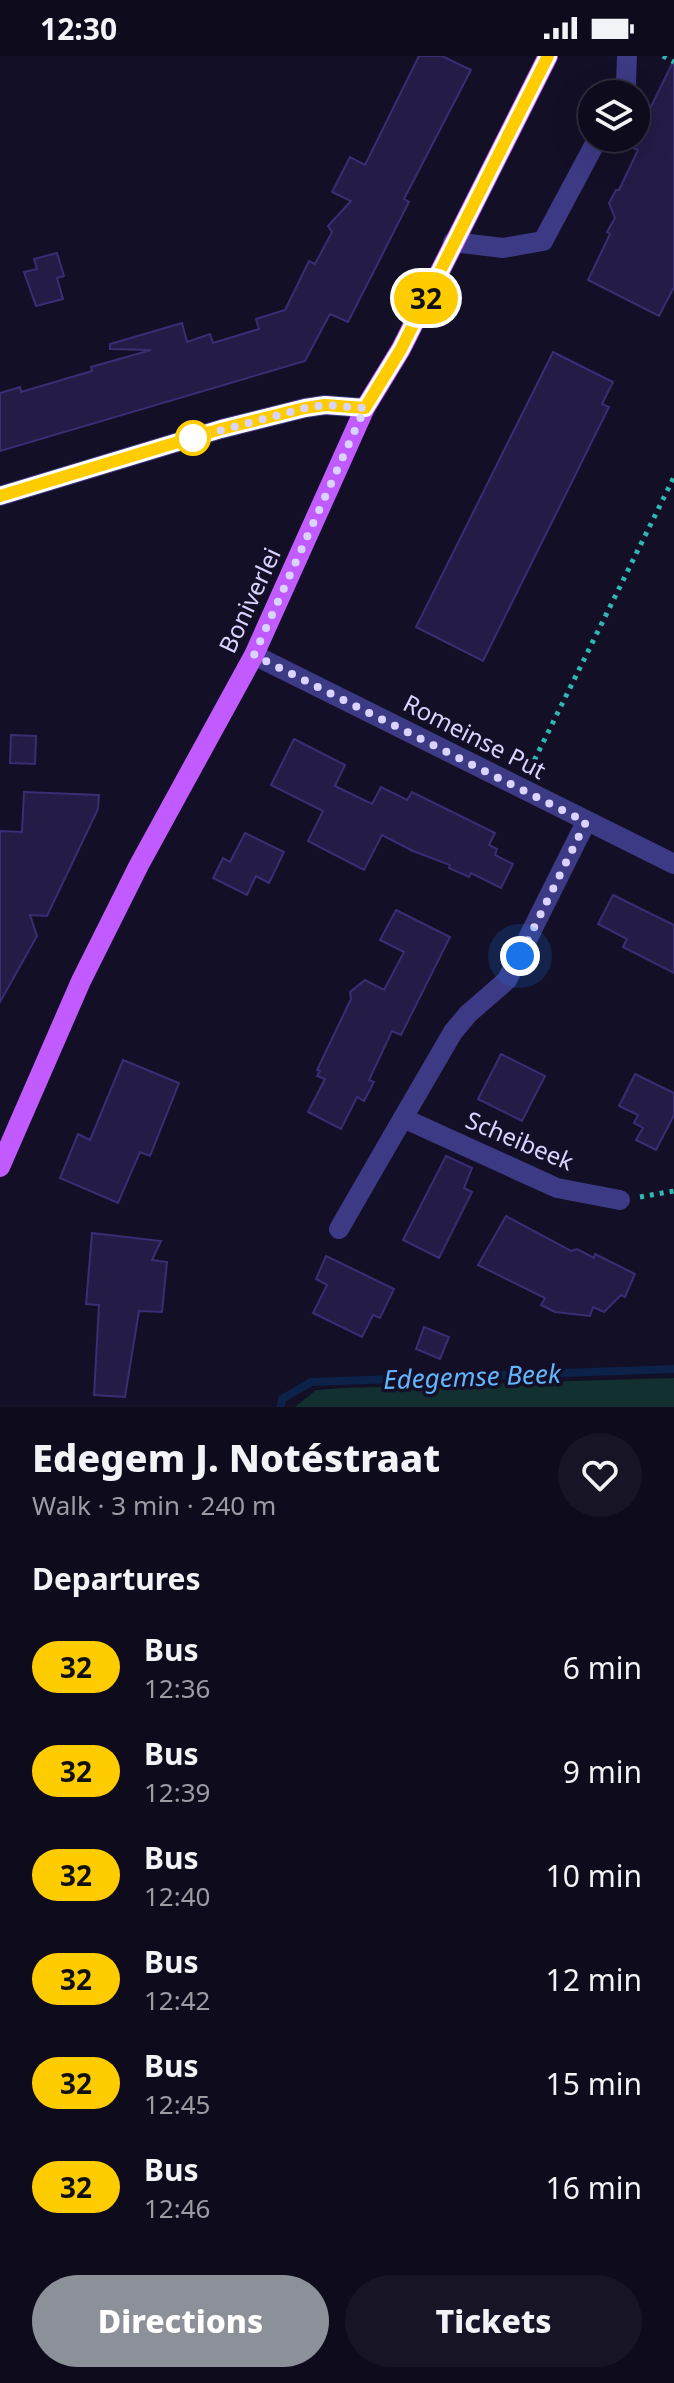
<!DOCTYPE html>
<html lang="en">
<head>
<meta charset="utf-8">
<style>
	body { margin:0; font-family:"Noto Sans",sans-serif; background:#171425; color:#f1f3f6; height:100vh; display:flex; flex-direction:column; font-size:30px; white-space:nowrap }
	* { box-sizing:border-box; margin:0 }
	p { font-size:26px; color:#9b9ba3 }
	.icon { flex:none; width:44px; height:44px; fill:none; stroke:currentColor; stroke-width:2; stroke-linecap:round; stroke-linejoin:round }
	.map { position:relative; height:1351px; overflow:hidden }
	.side { display:flex; flex-direction:column; background:#0e0b1c; flex:1 }
	.side>* { flex:none }
	.badge { padding:0 16px; border-radius:26px; font-size:28px; line-height:52px }
	.buttons { position:absolute; left:578px; top:24px; display:grid; gap:16px }
	.buttons a { display:grid; place-items:center; width:72px; height:72px; border-radius:50%; background:#0e0b1c; box-shadow:0 8px 32px #0002,0 0 0 2px #2e2b3b; font-size:40px }
	.you { position:absolute; width:40px; height:40px; margin:-20px; border:6px solid #fff; border-radius:50%; background:#1a73e8; box-shadow:0 0 0 12px #1a73e833 }
	.map>.badge { position:absolute; translate:-50% -50%; box-shadow:0 0 0 4px #fff }
	h2 { padding:0 32px; font-size:30px; line-height:72px }
	.round { display:grid; place-items:center; flex:none; width:84px; height:84px; border-radius:42px; background:#171425 }
	.headline { display:flex; align-items:center; justify-content:space-between; height:136px; padding:0 32px }
	h1 { font-size:38px; font-weight:800; line-height:60px }
	.primary-button { display:flex; gap:16px; margin-top:auto; padding:16px 32px }
	.primary-button a { flex:1; height:92px; border-radius:48px; background:#8c9099; color:#fff; font-size:32px; font-weight:800; line-height:92px; text-align:center }
	.primary-button a+a { background:#171425; color:#f1f3f6 }
	ul { padding:0; list-style:none }
	li { display:flex; align-items:center; gap:24px; height:104px; padding:0 32px }
	li div { flex:1 }
	li b { display:block; font-size:30px }
	li em { font-style:normal }
	li .badge { min-width:88px; font-weight:700; text-align:center }
	.status { display:flex; justify-content:space-between; align-items:center; height:56px; padding:0 40px; background:#0e0b1c; direction:ltr }
	.status svg { height:22px; fill:currentColor }
	.map>svg:first-child { display:block }
	.green { fill:#12302f }
	.lines { fill:none; stroke-linecap:round; stroke-linejoin:round }
	.stream { stroke:#0c2248; stroke-width:8 }
	.building { fill:#241b47; stroke:#3b2d73; stroke-width:2 }
	.path { stroke:#2fb8b0; stroke-width:5; stroke-dasharray:4 6; stroke-linecap:butt }
	.minor { stroke:#3d3a85; stroke-width:20 }
	.major { stroke:#c25bff; stroke-width:20 }
	.line-casing { stroke:#fff; stroke-width:18 }
	.line { stroke:#fc0; stroke-width:12 }
	.walk { stroke:#d9d4ff; stroke-width:8; stroke-dasharray:0 14.4 }
	.stop-dot { fill:#fff; stroke:#fc0; stroke-width:4 }
	.labels { text-anchor:middle; dominant-baseline:central; stroke-width:7; stroke-linejoin:round; paint-order:stroke }
	.street-label { font-size:24px; fill:#d9d4ff; stroke:#130f26 }
	.water-label { font-size:26px; font-style:italic; fill:#62b6ff; stroke:#130f26 }
</style>
</head>
<body>
<div class="status"><b>12:30</b><svg viewBox="0 0 49 12"><path d="M0 12V9h3v3zM5 12V6h3v6zM10 12V3h3v9zM15 12V0h3v12zM26 1h20v11H26zM47 4h2v5h-2z"/></svg></div>
<div class="map">
<svg width="674" height="1351" viewBox="0 0 674 1351">
	<rect width="100%" height="100%" fill="#130f26"/>
	<path class="green" d="M674 1322V1351H295L316 1334 342 1332Z"/>
	<g class="lines">
		<path class="stream" d="M281 1351 282 1343 311 1326 674 1313"/>
	</g>
	<path class="building" d="M419 0H442L471 14 404 143 409 146 348 266 330 258 305 305 0 395V337L20 331 21 336 92 315 91 311 151 294 110 293V288L182 267 187 286 210 278 213 287 259 273 256 263 285 254 309 205 315 208 332 176 328 170 351 145 332 136 350 101 365 109Z
		M674 4V231L659 260 588 224 610 178 607 176 615 162 609 147 616 134H619L638 94 631 91Z
		M57 197 64 220 57 222 63 243 36 250 24 216 37 213 34 203Z
		M553 296 613 326 602 348 609 351 483 605 416 571Z
		M11 679 36 680 35 708 10 707Z
		M294 683 345 709 335 730 372 748 381 731 407 744 412 736 495 777 489 789 497 793 495 799 513 808 501 832 471 817 469 821 449 812 450 809 413 795 382 779 364 814 308 785 323 755 271 729Z
		M24 736 99 739 98 753 47 860 30 859 37 880 0 946V775L22 776Z
		M245 777 284 796 269 827 256 820 247 839 213 822 223 802 230 806Z
		M613 839 674 869V917L623 891 627 883 598 868Z
		M396 854 450 881 401 979 392 975 369 1024 374 1026 364 1045 357 1041 341 1073 308 1056 325 1023 317 1020 320 1015 317 1014 351 943 350 936 365 924 384 934 404 896 380 884Z
		M501 998 545 1020 522 1065 478 1043Z
		M123 1004 179 1027 150 1100 140 1096 118 1147 60 1122 78 1078 90 1084Z
		M635 1018 674 1037V1059L656 1094 636 1084 643 1072 634 1067 638 1059 619 1050Z
		M446 1100 472 1112 464 1132 472 1136 439 1202 403 1184Z
		M506 1160 571 1195 577 1193 594 1202 595 1198 635 1218 625 1241 621 1239 604 1256 593 1251 590 1260 555 1256 541 1249 545 1242 478 1209Z
		M92 1177 161 1185 152 1204 167 1206 162 1256 139 1255 125 1341 94 1339 99 1249 86 1248Z
		M326 1200 394 1233 380 1262 373 1259 362 1281 313 1257 327 1229 316 1223Z
		M424 1271 449 1281 440 1303 416 1293Z"/>
	<g class="lines">
		<path class="path" d="M663 0 674 6
			M530 713 674 421
			M640 1141 674 1135"/>
		<path class="minor" d="M621 38 626 28 627 0
			M453 186 503 192 543 185 598 82
			M0 440 221 373 305 352 325 349 365 352
			M254 599 674 808
			M586 766 507 924 468 958 453 976 403 1062 557 1132 620 1144
			M339 1173 403 1062"/>
		<path class="major" d="M0 1111 81 925 139 809 254 599 365 352 401 293 548 0"/>
	</g>
	<g class="lines">
		<g class="line-casing">
			<path id="line" d="M0 440 221 373 305 352 325 349 365 352 401 293 548 0"/>
		</g>
		<use href="#line" class="line"/>
		<path class="walk" d="M193 382 305 352 325 349 365 352 254 599 586 766 520 900"/>
	</g>
	<circle class="stop-dot" cx="193" cy="382" r="16"/>
	<g class="labels">
		<g class="street-label">
			<text transform="translate(249 544) rotate(-65)">Boniverlei</text>
			<text transform="translate(475 680) rotate(27)">Romeinse Put</text>
			<text transform="translate(520 1084) rotate(23)">Scheibeek</text>
		</g>
		<g class="water-label">
			<text transform="translate(472 1320) rotate(-2)">Edegemse Beek</text>
		</g>
	</g>
</svg>
<div class="buttons">
<a><svg class="icon" aria-label="layers" viewBox="0 0 24 24"><path d="M12 4l9 5-9 5-9-5zM3 14l9 5 9-5"/></svg></a>
</div>
<div class="you" style="left:520px;top:900px"></div>
<b class="badge" style="left:426px;top:242px;background:#fc0;color:#111">32</b>
</div>
<section class="side">
<div class="headline"><div><h1>Edegem J. Notéstraat</h1><p>Walk · 3 min · 240 m</p></div><a class="round"><svg class="icon" aria-label="heart" viewBox="0 0 24 24"><path d="M12 20l-8-8c-3-5 5-10 8-4 3-6 11-1 8 4z"/></svg></a></div>
<h2>Departures</h2>
<ul>
<li><span class="badge" style="background:#fc0;color:#111">32</span><div><b>Bus</b><p>12:36</p></div><em>6 min</em></li>
<li><span class="badge" style="background:#fc0;color:#111">32</span><div><b>Bus</b><p>12:39</p></div><em>9 min</em></li>
<li><span class="badge" style="background:#fc0;color:#111">32</span><div><b>Bus</b><p>12:40</p></div><em>10 min</em></li>
<li><span class="badge" style="background:#fc0;color:#111">32</span><div><b>Bus</b><p>12:42</p></div><em>12 min</em></li>
<li><span class="badge" style="background:#fc0;color:#111">32</span><div><b>Bus</b><p>12:45</p></div><em>15 min</em></li>
<li><span class="badge" style="background:#fc0;color:#111">32</span><div><b>Bus</b><p>12:46</p></div><em>16 min</em></li>
</ul>
<div class="primary-button"><a>Directions</a><a>Tickets</a></div>
</section>
</body>
</html>
